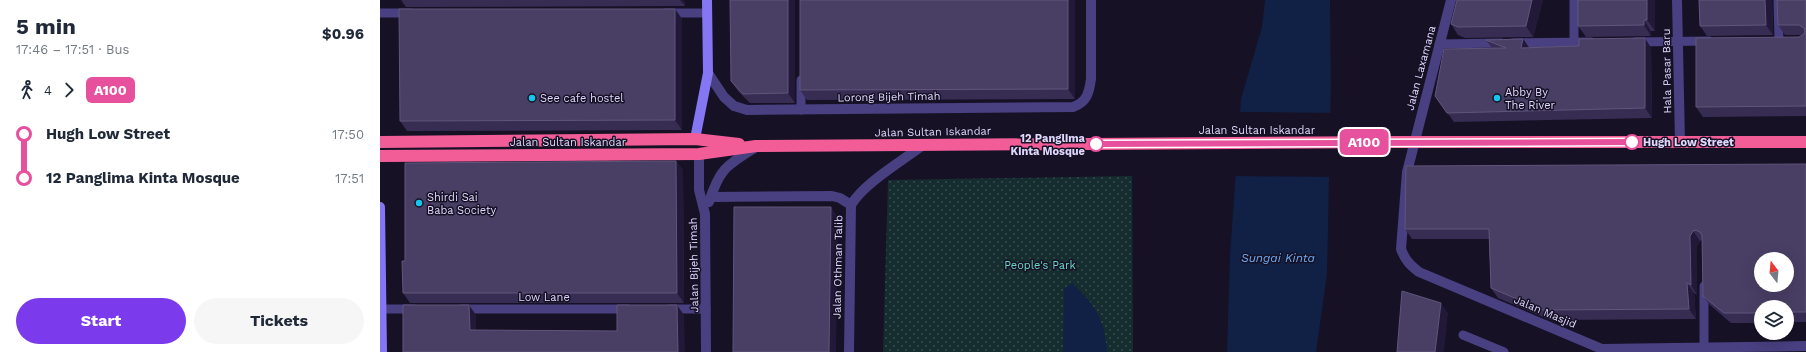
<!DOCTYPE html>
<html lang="en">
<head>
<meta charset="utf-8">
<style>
	body { margin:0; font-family:"Work Sans",sans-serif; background:#f6f6f7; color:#1f2937; height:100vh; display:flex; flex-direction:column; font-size:15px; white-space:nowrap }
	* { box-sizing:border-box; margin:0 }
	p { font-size:13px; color:#747a83 }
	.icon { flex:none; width:22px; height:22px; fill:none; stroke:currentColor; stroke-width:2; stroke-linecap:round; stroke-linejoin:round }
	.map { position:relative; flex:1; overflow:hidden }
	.details { display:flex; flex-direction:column; background:#fff; width:380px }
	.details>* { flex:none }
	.badge { padding:0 8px; border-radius:6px; font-size:14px; line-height:26px }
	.needle { width:26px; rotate:344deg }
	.controls { position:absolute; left:1374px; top:252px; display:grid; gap:8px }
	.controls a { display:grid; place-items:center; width:40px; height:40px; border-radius:50%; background:#fff; box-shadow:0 4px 16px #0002; font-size:20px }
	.map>.badge { position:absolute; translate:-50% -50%; box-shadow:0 0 0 2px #fff }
	.legs { display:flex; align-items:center; gap:6px; height:44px; padding:0 16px; font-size:13px }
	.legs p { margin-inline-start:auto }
	.headline { display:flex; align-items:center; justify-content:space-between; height:68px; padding:0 16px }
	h1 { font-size:22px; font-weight:700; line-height:30px }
	.cta { display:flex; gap:8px; margin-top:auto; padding:8px 16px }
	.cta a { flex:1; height:46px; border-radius:24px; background:#7c3aed; color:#fff; font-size:16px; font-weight:700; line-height:46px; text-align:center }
	.cta a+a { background:#f6f6f7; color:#1f2937 }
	ul { padding:0 16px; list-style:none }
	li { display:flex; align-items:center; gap:14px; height:44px; font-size:15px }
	li i { display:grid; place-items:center; width:6px; height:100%; margin:0 5px; background:currentColor }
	li i::after { content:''; width:10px; height:10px; margin:-5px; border:3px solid; border-radius:50%; background:#fff }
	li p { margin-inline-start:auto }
	li:first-child i { background:linear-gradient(#0000 50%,currentColor 0) }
	li:last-child i { background:linear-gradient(currentColor 50%,#0000 0) }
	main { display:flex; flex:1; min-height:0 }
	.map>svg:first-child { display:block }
	.park { fill:url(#park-dots) }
	.water { fill:#112045 }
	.pier { fill:#161125 }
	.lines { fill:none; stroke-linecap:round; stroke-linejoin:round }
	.lane { stroke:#484080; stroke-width:9 }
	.street { stroke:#484080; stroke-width:10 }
	.secondary { stroke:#8577f4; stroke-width:10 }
	.highway { stroke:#f25d98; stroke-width:12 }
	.wall { fill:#372c52 }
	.shaded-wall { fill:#221938 }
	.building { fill:#493e64; stroke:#60567c; fill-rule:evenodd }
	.line-1-casing { stroke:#fff; stroke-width:9 }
	.line-1 { stroke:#e6509d; stroke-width:6 }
	.poi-dot { fill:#14c5ec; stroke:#161125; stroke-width:1.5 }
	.stop-1-dot { fill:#fff; stroke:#e6509d; stroke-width:2 }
	.labels { text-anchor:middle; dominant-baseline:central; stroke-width:3; stroke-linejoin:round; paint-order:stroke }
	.street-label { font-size:11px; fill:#dfd8fc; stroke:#161125 }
	.poi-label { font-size:11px; fill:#dfd8fc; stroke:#161125; text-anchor:start }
	.stop-label { font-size:11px; font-weight:bold; fill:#dfd8fc; stroke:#161125; text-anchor:end }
	.park-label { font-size:11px; fill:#6ad7c4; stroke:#161125 }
	.water-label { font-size:12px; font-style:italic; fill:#6fabf3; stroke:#161125 }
</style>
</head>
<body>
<main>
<section class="details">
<div class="headline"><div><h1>5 min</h1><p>17:46 – 17:51 · Bus</p></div><b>$0.96</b></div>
<div class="legs"><svg class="icon" aria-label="walk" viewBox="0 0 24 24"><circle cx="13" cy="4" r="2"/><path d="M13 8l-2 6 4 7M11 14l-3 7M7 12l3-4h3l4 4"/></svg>4<svg class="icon" aria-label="forward" viewBox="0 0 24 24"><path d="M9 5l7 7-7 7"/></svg><b class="badge" style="background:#e6509d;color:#fff">A100</b></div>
<ul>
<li><i style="color:#e6509d"></i><b>Hugh Low Street</b><p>17:50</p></li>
<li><i style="color:#e6509d"></i><b>12 Panglima Kinta Mosque</b><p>17:51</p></li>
</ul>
<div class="cta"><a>Start</a><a>Tickets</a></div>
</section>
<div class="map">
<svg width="1426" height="352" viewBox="0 0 1426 352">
	<defs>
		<pattern id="park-dots" width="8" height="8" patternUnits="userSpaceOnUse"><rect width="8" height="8" fill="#152d2f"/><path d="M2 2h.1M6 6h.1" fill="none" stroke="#374b4e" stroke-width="1.8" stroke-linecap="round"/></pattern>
	</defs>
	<rect width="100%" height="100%" fill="#161125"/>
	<path class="park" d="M752 176 753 352H503L508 180Z"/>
	<path class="water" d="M885 0H950L951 85 947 274 936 352H847L850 255 861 99 882 27Z
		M692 283C716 306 724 318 727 352H683L684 289Z"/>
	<path class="pier" d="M858 112 952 113 951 177 854 176Z"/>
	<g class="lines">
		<path class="lane" d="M1194 0V42
			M1398 0 1399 41
			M0 13H30
			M285 13H327
			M1255 42 1329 41
			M1133 43 1211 42
			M1059 44 1121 43
			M421 80V110
			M1324 286V347
			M1 309H34
			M81 309H248
			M289 309H326
			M1083 335 1124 352"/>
		<path class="street" d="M1071 0 1027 172 1021 249C1025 260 1030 265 1039 272L1222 349 1426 346
			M1297 0 1300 142
			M328 73 344 97 354 106 367 110 693 107C707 102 709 93 711 79V0
			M319 154V190L325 214 326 352
			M331 197 452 196 460 198 471 205
			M329 202C340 168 346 166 376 147
			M469 352 471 205C484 183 522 161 543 145"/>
		<path class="secondary" d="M315 139 328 73 327 0
			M0 207 2 352"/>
		<path class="highway" d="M0 142 315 139 359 144
			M0 156 319 154 376 146 1017 142H1426"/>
	</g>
	<path class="wall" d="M21 0H304L305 6 26 7Z
		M415 0V103H370L358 91 351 81Z
		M695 0V99L427 100 420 90Z
		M1077 0H1163L1153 37 1085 38 1078 35 1071 24Z
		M1198 0H1275V31H1271V36L1206 37 1198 26Z
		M1319 0H1392L1393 35 1327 36 1320 26Z
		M1426 0V116L1323 117 1316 107 1423 35H1405L1398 25Z
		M295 9 302 19V130L27 131 20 121Z
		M1143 39 1149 47 1271 48 1272 118 1074 122 1055 96 1112 48 1106 40Z
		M296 161 303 170 304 303H30L23 293 25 261Z
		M1426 164V322H1407V307H1381V323H1351L1330 305 1323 296 1322 240 1320 241 1317 246V295L1314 293 1316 319 1170 320 1118 298 1111 288 1109 239H1032L1025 229Z"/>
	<path class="shaded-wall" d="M300 0H304L305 6Z
		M408 0H415V103L408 93Z
		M688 0H695V99L688 89Z
		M1152 0H1163L1153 37 1146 26Z
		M1267 0H1275V31L1267 20Z
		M1385 0H1392L1393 35 1386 25Z
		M295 9 302 19V130L295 120Z
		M1264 20 1271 31V36L1264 25Z
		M1265 38 1271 48 1272 118 1265 108Z
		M1143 39 1150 49 1141 48Z
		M296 161 303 170 304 303 297 293Z
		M451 207 458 217 456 352H449Z
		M1313 231 1320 241 1317 246V295L1311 285 1310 236Z
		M1307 283 1314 293 1316 319 1309 309Z
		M1061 303 1068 313 1064 352H1055Z
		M89 305 96 315V340L90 330Z
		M297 305 304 315 305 352H298Z"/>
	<path class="building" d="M350 0H408V93L363 94 351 81Z
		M420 0H688V89L420 90Z
		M1077 0H1152L1146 26 1078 27 1071 24Z
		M1198 0H1267V20H1264V25L1198 26Z
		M1319 0H1385L1386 25 1320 26Z
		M1397 0H1426V106L1316 107V38L1419 37 1424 34 1425 31 1424 28 1419 25H1398Z
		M19 9H295V120L20 121Z
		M1265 38V108L1067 113 1055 96 1064 49 1126 48 1106 40 1143 39 1141 48 1199 46V39Z
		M296 161 297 293H23L22 261H25V163Z
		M1426 164V312H1407V307H1381V313H1344L1323 296 1322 236 1321 233 1316 230 1313 231 1310 236 1311 285 1307 283 1309 309 1163 310 1111 288 1109 229H1025L1026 166ZM1381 259H1407V285H1381Z
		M354 207H451L449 352H353Z
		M1022 291 1061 303 1055 352H1017Z
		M23 305H89L90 330 237 331V305H297L298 352H23Z"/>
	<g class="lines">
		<g class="line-1-casing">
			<path id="line-1" d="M716 144 1252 142"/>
		</g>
		<use href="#line-1" class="line-1"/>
	</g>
	<g class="poi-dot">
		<circle cx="152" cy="98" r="4"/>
		<circle cx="1117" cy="98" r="4"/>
		<circle cx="39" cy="203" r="4"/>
	</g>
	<g class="stop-1-dot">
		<circle cx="1252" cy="142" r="7"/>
		<circle cx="716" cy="144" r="7"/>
	</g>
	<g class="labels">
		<g class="street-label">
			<text transform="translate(1041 68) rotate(-75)">Jalan Laxamana</text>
			<text transform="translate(1287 71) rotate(-91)">Hala Pasar Baru</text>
			<text transform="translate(509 97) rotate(-1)">Lorong Bijeh Timah</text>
			<text x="877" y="130">Jalan Sultan Iskandar</text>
			<text transform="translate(553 132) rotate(-1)">Jalan Sultan Iskandar</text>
			<text x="188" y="142">Jalan Sultan Iskandar</text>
			<text transform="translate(314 265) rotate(-91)">Jalan Bijeh Timah</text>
			<text transform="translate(458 267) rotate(-89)">Jalan Othman Talib</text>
			<text x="164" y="297">Low Lane</text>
			<text transform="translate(1165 312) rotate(23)">Jalan Masjid</text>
		</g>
		<g class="poi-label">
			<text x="1125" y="92">Abby By<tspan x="1125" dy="13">The River</tspan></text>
			<text x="160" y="98">See cafe hostel</text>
			<text x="47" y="197">Shirdi Sai<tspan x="47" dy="13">Baba Society</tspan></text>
		</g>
		<g class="stop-label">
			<text x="705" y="138">12 Panglima<tspan x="705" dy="13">Kinta Mosque</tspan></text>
			<text x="1263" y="142" text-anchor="start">Hugh Low Street</text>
		</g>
		<g class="park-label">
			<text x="660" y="265">People's Park</text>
		</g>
		<g class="water-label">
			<text x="898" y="258">Sungai Kinta</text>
		</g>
	</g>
</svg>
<div class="controls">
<a><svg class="needle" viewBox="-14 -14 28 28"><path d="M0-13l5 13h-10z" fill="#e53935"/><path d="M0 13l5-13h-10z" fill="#747a83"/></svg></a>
<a><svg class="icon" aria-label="layers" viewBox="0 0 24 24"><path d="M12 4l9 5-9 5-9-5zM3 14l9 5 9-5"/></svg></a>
</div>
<b class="badge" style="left:984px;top:142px;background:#e6509d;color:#fff">A100</b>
</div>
</main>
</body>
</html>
